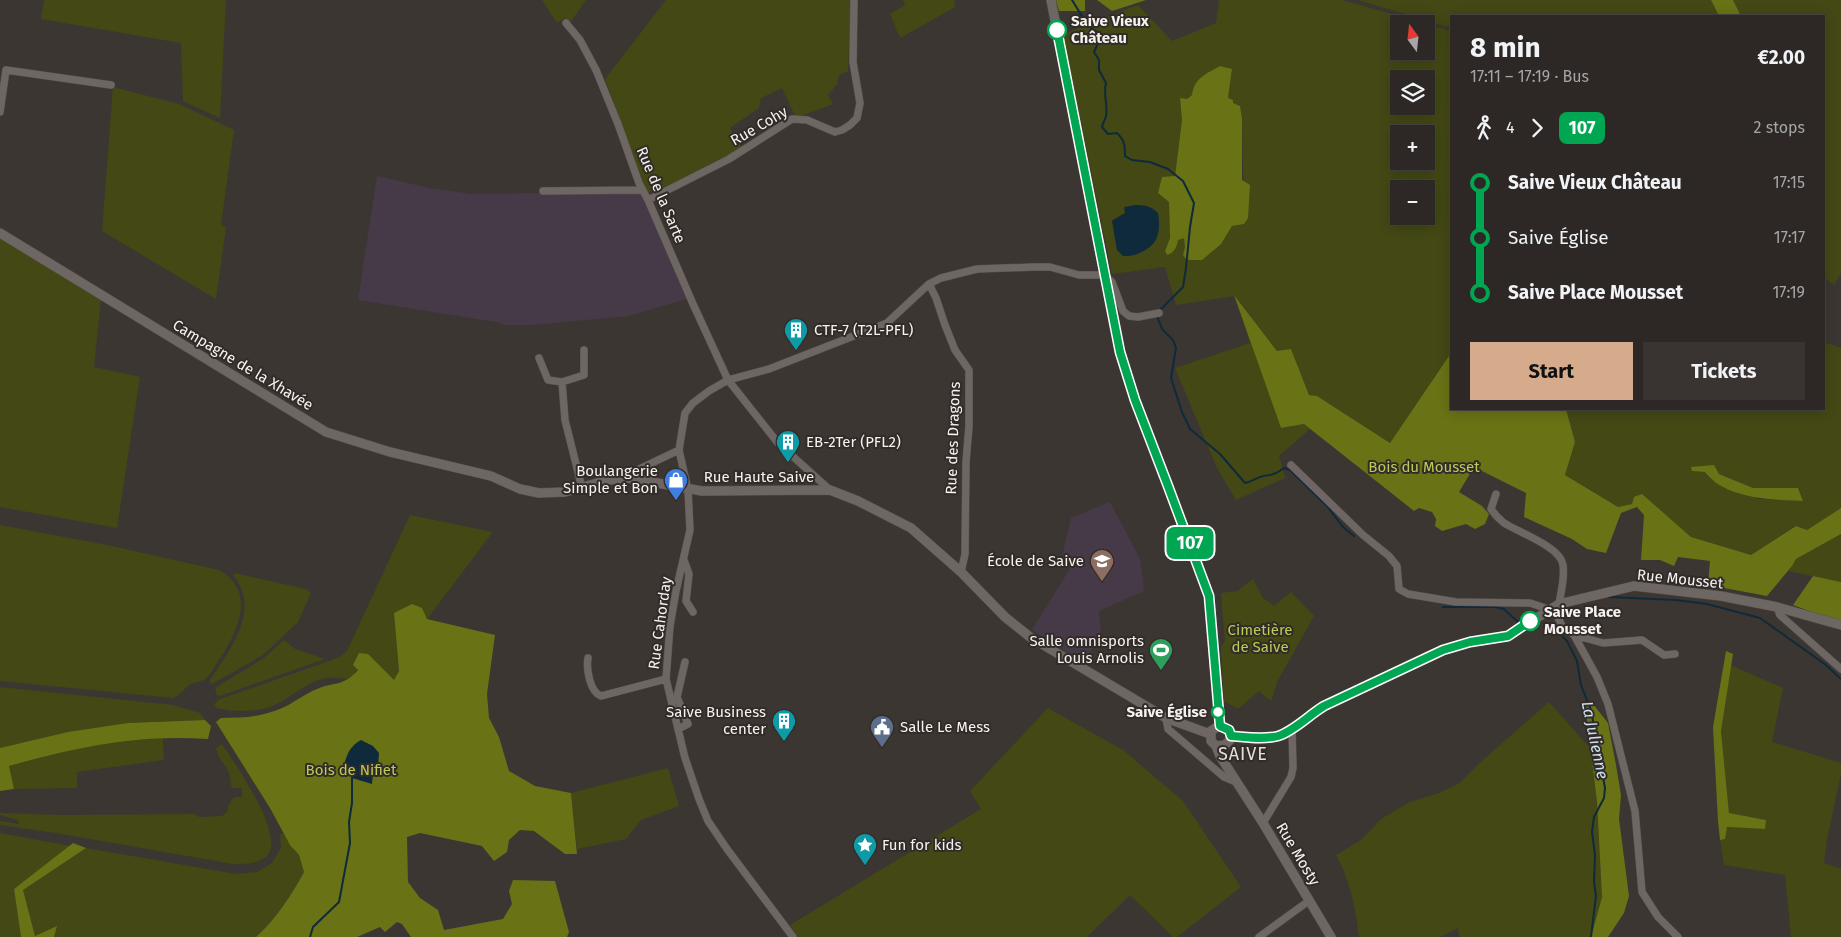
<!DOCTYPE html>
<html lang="en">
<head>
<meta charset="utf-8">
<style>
	body { margin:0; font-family:"Fira Sans",sans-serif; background:#393432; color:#f1f3f6; height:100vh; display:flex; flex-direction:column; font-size:19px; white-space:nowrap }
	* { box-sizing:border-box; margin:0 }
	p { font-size:16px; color:#a7a6a7 }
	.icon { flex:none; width:28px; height:28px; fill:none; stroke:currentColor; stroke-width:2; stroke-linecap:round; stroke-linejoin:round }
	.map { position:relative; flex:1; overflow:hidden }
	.sheet { position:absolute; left:1450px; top:15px; width:375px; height:395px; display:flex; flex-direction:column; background:#2d2826; border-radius:0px; box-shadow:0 2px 12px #0003,0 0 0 1px #484443 }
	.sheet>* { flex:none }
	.badge { padding:0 10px; border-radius:8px; font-size:18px; line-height:32px }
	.needle { width:32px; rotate:345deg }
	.fabs { position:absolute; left:1390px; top:15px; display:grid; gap:10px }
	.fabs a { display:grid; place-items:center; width:45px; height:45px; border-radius:0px; background:#2d2826; box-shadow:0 2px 12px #0003,0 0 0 1px #484443; font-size:25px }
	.map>.badge { position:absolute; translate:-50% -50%; box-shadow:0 0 0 2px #fff }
	.legs { display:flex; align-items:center; gap:8px; height:55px; padding:0 20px; font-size:16px }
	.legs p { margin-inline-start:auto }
	.summary { display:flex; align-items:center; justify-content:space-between; height:85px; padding:0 20px }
	h1 { font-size:28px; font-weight:700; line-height:38px }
	.button { display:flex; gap:10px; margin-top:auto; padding:10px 20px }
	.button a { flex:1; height:58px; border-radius:0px; background:#d6ab8b; color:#111; font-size:20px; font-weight:700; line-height:58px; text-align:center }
	.button a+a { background:#393432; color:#f1f3f6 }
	ul { padding:0 20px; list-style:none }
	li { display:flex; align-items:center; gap:18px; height:55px; font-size:19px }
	li i { display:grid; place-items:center; width:8px; height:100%; margin:0 6px; background:currentColor }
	li i::after { content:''; width:12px; height:12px; margin:-6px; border:4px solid; border-radius:50%; background:#2d2826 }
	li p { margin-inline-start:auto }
	li:first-child i { background:linear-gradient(#0000 50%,currentColor 0) }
	li:last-child i { background:linear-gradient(currentColor 50%,#0000 0) }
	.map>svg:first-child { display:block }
	.education { fill:#463a49 }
	.green { fill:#434815; fill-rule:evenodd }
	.forest { fill:#697215 }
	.water { fill:#0f2a3a }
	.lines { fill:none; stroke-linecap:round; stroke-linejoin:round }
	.stream { stroke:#0f2a3a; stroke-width:2 }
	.minor-casing { stroke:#5a5452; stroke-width:8 }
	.tertiary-casing { stroke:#5a5452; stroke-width:10 }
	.minor { stroke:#6d6662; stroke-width:7 }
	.tertiary { stroke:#6d6662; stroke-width:9 }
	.line-1-casing { stroke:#fff; stroke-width:11 }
	.line-1 { stroke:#00a651; stroke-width:8 }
	.stop-1-dot { fill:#fff; stroke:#00a651; stroke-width:2.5 }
	.labels { text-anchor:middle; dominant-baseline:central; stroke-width:4; stroke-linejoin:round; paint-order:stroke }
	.stop-label { font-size:15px; font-weight:bold; fill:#f6f2f0; stroke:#322c28; text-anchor:start }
	.street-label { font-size:15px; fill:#f6f2f0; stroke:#322c28 }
	.poi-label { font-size:15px; fill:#f6f2f0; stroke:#322c28; text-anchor:start }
	.park-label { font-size:15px; fill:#bdca56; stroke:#322c28 }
	.water-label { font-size:16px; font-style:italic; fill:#cee2f0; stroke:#322c28 }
	.quarter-label { font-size:18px; letter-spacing:1px; fill:#e6ded9; stroke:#322c28 }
</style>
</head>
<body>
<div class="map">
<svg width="1841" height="937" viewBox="0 0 1841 937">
	<rect width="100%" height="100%" fill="#3c3632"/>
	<path class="education" d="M377 176 429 188 472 194 635 192 643 195 686 299 628 316 533 325H504L502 323 358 300Z
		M1110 502 1140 559 1144 591 1099 611 1101 634 1084 663 1032 630 1068 572 1071 570 1061 561 1071 518Z"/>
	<path class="green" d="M44 0H226L220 118 183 101 181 43 41 19Z
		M542 0H586L569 24 565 18 557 23Z
		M666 0H851L848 71 839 75 837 84 828 95 833 104 796 118 782 88 761 98 759 108 730 128 742 148 657 192H649L645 187 605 79Z
		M903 0H954L955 7 900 38 890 14 905 5Z
		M1219 0H1342L1451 31V353L1390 443 1317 396 1309 395 1291 349 1277 351 1236 297 1281 428 1304 424 1310 429 1279 456 1285 478 1236 500 1217 468 1175 368 1250 343 1235 296 1176 305 1165 267 1112 274 1063 34 1138 5 1172 41 1216 23ZM1399 24H1426V51H1399ZM1220 66 1232 69 1228 99 1233 103 1240 106 1242 118 1244 224 1232 226 1228 232 1183 255 1185 247 1184 237 1178 240 1165 251 1170 238 1169 201 1175 176 1182 120 1180 99H1187L1192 95C1194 78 1207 74 1220 66ZM1399 79H1426V106H1399ZM1399 134H1426V161H1399ZM1399 189H1426V216H1399ZM1125 213H1158C1159 235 1156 249 1132 256 1123 244 1114 235 1112 220Z
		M1358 0H1711L1719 16H1451V28Z
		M1733 0H1841V273L1834 285 1824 277V16H1741Z
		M113 87 179 104 234 130 221 225 226 227 216 299 102 231Z
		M0 235 101 297 94 367 140 377 117 528 0 507Z
		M1824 342 1841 348V508L1807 530 1795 526 1751 555 1691 537 1642 495 1632 504 1618 507 1565 475 1575 442 1566 409H1824ZM1705 472 1719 474 1753 488H1798L1803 501 1759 499 1709 478Z
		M410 515 493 532 427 619 422 608 394 613 399 671 394 681 358 669 350 679C340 678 332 677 322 679 302 684 287 702 267 708 250 712 233 712 216 708L214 704 220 699 332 660 341 656 347 651Z
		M0 525 107 545 219 570C256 591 239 629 221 657 216 663 212 674 205 679 200 683 193 681 188 686 183 690 180 695 173 698L0 681Z
		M1841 534V582L1788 571 1796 559Z
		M234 573 306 589 311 593 298 622 263 655 212 684 210 683V680C230 650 262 609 233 575Z
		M1253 579 1263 598 1274 606 1291 592 1314 616 1278 680 1271 701 1259 691 1238 709 1224 701 1221 647 1225 641 1221 593 1237 591Z
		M284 640 295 649 325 659 220 696 217 695 215 688 264 658Z
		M1730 665 1783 688 1772 742 1841 763V774L1827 839 1824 863 1841 869V937H1791L1785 875 1724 865 1720 840 1725 839 1726 827 1765 829 1766 820 1729 813 1721 731Z
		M0 687 173 705 200 713 205 720 128 723 0 748Z
		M1549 702 1590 748 1597 802 1602 897 1591 937H1459L1458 928 1440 937H1359C1355 906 1351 883 1336 855L1361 840 1381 819 1410 802 1439 793 1460 783 1485 758Z
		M1048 708 1123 750 1183 801 1241 887 1177 937H1173L1130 895 1087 937H798L790 925 981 809 970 791Z
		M163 737 164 760 77 772V788L14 789 9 766 67 750 130 739Z
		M222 744C235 764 286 835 267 856 259 864 244 864 233 864L56 833 0 825V821L19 824 18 820 0 815V813L61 815 195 814 199 817 222 816 228 811V805L231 804V799L235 797H242V788H234L231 786C231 765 219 764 216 748Z
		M668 768 679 806 641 820 626 839 577 849 571 793Z
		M0 833 70 846 14 889 21 937H0Z
		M283 833 299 855 304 872C291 896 276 919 256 937H54L56 927 35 936 23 890 86 848 236 874 257 872 272 863 281 848 280 834Z"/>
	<path class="forest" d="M1056 0H1085V11H1059Z
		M1097 0H1146L1112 11Z
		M1711 0H1733L1741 16H1719Z
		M1220 66 1232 69 1228 98 1233 100V103L1240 106 1242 118V180L1250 185 1248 218 1244 224 1232 226 1221 244 1202 260H1187L1183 255 1185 247 1184 238 1178 240C1177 247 1174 253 1167 255L1165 251 1170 238 1169 202 1158 193 1162 177 1175 176 1182 120 1180 98 1187 99 1192 95C1194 78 1206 74 1220 66Z
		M1234 295 1277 351 1291 349 1309 395 1317 396 1390 443 1451 353V409H1566L1575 442 1565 475 1618 507 1632 504 1634 497 1642 494 1691 537 1751 555 1796 526 1807 530 1841 508V534L1796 559 1792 566 1767 596 1708 585 1710 561 1678 557 1674 566 1660 560H1641L1644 515 1637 507 1621 513 1606 553 1587 549 1572 539 1524 517 1526 493 1474 467 1459 492 1482 506 1489 514 1485 524 1475 529 1466 524 1442 531 1435 526 1436 519 1432 512 1419 508 1414 511 1304 424 1281 428Z
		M1714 465 1719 474 1753 488H1798L1803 501C1773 500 1725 499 1705 472L1692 471 1691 467Z
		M1813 576 1841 582V623L1793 605Z
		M412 604 422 608 427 619 495 635 487 694 489 718 499 737 509 771 535 786 571 793 577 854H565L534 831 520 830 509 840 507 852 494 861 482 846 420 833 407 837 408 882 420 898 438 910 444 930 503 919 512 904 509 891 513 880 555 881 569 932 567 937H411L402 924 397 922 385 932 380 927 357 937H256C276 919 291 896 304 872L299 855 290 845 270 808 216 722 221 718C243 718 262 717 282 708 294 703 304 694 317 689 336 681 343 687 358 670L353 665 359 653 368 654 394 680 399 671 394 613Z
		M1726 651 1733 654 1721 731 1729 813 1766 820 1765 829 1727 827 1725 839 1720 840 1718 821 1713 727Z
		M1585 704H1593L1608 723 1616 765 1621 795 1619 819 1629 896 1624 913 1608 937H1591L1602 897 1597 802Z
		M205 720 211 726 208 739C137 734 77 747 9 766L14 789 0 791V748L68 732 128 723Z
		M73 843 86 848 23 890 35 936 57 926 54 937H21L14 889Z"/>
	<path class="water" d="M1136 205C1145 205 1151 206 1158 213 1159 221 1160 229 1157 237 1153 249 1135 257 1123 256L1117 250 1112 221 1125 213 1124 207Z
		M361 740 373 746 379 753 378 767 373 773 372 784 352 778 344 765C347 754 350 746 361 740Z"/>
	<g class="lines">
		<path class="stream" d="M1072 0 1088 26 1097 32 1099 35V41L1094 52 1099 60V70L1106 83C1103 93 1108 105 1106 116 1105 120 1103 123 1102 127L1108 134 1117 133C1125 141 1125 145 1125 156L1132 160 1150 162 1168 169 1183 181 1194 203 1190 227 1186 268 1183 287 1159 311
			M1157 316 1162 329 1173 340 1176 348 1171 378 1182 412 1190 429 1220 454 1245 483C1251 482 1255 479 1260 477 1272 474 1273 476 1284 468L1290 470 1327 506 1343 527 1354 536
			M1609 597 1676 600 1707 604 1760 618 1826 665 1841 679
			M1443 607H1495L1504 609 1519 623
			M1562 636 1567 641 1577 661 1581 685 1591 710 1605 788 1604 798 1594 817 1592 832 1595 855 1594 882 1596 896 1591 937
			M310 937 313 927 339 902 350 843 349 822 352 803V778"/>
		<g class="minor-casing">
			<path id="minor" d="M566 23 580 40 596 70 618 124 639 183 648 200 693 304 728 380 778 443 830 490
				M0 112 6 70 111 85
				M543 191 642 190
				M648 200 729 159 792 119 807 120 835 132 842 130 850 125 857 118 860 103 853 62 854 0
				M929 284 936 298 945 325 955 350 969 370V426L966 462 965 554 961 572
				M539 358 548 380 562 382 584 375V350
				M562 382 565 420 582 488
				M1291 465 1363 535 1389 556 1397 566 1399 589 1408 594 1456 602 1530 603 1548 609
				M629 478 633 472 679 450
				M1496 494 1491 509C1495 515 1499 519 1504 523 1518 532 1561 547 1563 565 1565 577 1561 592 1559 604
				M684 560 689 574 686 601 693 612
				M1553 607 1562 626 1574 635 1603 643 1642 640 1664 655 1675 654
				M1777 607 1780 615 1841 669
				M1574 635 1597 677 1608 704 1635 811 1642 892 1658 917 1678 937
				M588 658C586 669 590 692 601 696L666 679
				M1166 718 1168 729 1224 777 1236 782
				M678 729 688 724 677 697 685 662
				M1263 823 1291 777 1293 768 1292 729
				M793 937 727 849 708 821 699 799 685 758 666 679 670 626 676 591 690 530 688 490 679 450 685 413 693 403 709 391 728 380 769 369 887 323 917 295 929 284 941 278 977 269 1034 267H1050L1079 275H1104L1112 282 1123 311 1129 316 1138 317 1159 313
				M1259 937 1310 900"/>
		</g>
		<g class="tertiary-casing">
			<path id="tertiary" d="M1051 0 1120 352 1135 400 1168 485 1209 596 1220 726
				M0 233 326 432 390 452 491 476 520 489 539 493 565 492 608 480 629 478 702 491 830 490 858 501 911 528 961 572 1005 617 1030 637 1166 718 1210 734
				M1231 737C1246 737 1263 740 1278 736 1294 731 1309 715 1323 706L1443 650 1470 642 1508 636 1559 604 1634 586 1721 596 1777 607 1841 625
				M1216 746 1225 745 1230 740V733L1223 726 1217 727 1211 731V741L1216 746 1220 756 1263 823 1331 937"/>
		</g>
		<use href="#minor" class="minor"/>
		<use href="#tertiary" class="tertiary"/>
	</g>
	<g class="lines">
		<g class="line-1-casing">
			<path id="line-1" d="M1057 30 1120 352 1135 400 1168 486 1209 596 1220 726 1229 730 1231 736C1246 737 1263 740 1278 736 1294 731 1309 715 1324 706L1443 650 1470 642 1508 636 1530 621"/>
		</g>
		<use href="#line-1" class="line-1"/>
	</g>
	<defs>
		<g id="building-pin" transform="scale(1.25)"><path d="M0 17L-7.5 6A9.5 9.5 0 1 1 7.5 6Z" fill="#0f9aa8" stroke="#322c28"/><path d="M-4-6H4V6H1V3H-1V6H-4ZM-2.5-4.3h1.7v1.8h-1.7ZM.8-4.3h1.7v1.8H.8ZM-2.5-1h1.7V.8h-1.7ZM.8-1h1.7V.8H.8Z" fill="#fff"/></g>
		<g id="shop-pin" transform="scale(1.25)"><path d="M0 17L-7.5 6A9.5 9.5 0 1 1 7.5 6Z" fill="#3f7fe0" stroke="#322c28"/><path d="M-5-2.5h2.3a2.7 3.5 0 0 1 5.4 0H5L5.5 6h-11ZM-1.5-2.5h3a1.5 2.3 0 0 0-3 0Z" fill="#fff"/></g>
		<g id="school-pin" transform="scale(1.25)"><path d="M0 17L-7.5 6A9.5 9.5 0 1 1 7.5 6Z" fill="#8d6e63" stroke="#322c28"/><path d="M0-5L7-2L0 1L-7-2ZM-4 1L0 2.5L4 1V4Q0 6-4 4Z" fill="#fff"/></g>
		<g id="stadium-pin" transform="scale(1.25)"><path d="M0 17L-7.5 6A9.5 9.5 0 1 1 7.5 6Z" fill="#2e9e5b" stroke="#322c28"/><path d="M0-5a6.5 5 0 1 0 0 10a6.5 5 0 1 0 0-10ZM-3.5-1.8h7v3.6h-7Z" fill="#fff"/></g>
		<g id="civic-pin" transform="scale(1.25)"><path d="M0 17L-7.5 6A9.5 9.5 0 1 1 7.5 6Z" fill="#5c6f8a" stroke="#322c28"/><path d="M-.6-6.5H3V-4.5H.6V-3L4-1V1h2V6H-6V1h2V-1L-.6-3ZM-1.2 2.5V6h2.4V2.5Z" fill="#fff"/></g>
		<g id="sight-pin" transform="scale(1.25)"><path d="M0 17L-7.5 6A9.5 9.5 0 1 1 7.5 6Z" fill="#0f9aa8" stroke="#322c28"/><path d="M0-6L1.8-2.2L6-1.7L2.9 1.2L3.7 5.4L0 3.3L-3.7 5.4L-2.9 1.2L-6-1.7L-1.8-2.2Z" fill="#fff"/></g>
	</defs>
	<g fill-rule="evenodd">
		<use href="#building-pin" x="796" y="330"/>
		<use href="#building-pin" x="788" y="442"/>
		<use href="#shop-pin" x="676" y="480"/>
		<use href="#school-pin" x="1102" y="561"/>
		<use href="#stadium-pin" x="1161" y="650"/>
		<use href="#building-pin" x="784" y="721"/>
		<use href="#civic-pin" x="882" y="727"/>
		<use href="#sight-pin" x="865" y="845"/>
	</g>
	<g class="stop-1-dot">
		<circle cx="1057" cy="30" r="9"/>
		<circle cx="1530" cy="621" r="9"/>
		<circle cx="1218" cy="712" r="6"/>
	</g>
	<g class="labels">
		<g class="stop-label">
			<text x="1071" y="21">Saive Vieux<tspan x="1071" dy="17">Château</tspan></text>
			<text x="1544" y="612">Saive Place<tspan x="1544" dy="17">Mousset</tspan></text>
			<text x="1207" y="712" text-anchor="end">Saive Église</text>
		</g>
		<g class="street-label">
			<text transform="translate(759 126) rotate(-30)">Rue Cohy</text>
			<text transform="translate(661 195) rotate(67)">Rue de la Sarte</text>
			<text transform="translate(243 365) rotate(31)">Campagne de la Xhavée</text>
			<text transform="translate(953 438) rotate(-88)">Rue des Dragons</text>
			<text x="759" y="477">Rue Haute Saive</text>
			<text transform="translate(1680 579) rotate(6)">Rue Mousset</text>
			<text transform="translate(660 623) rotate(-82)">Rue Cahorday</text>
			<text transform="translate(1298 854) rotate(59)">Rue Mosty</text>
		</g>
		<g class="poi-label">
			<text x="814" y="330">CTF-7 (T2L-PFL)</text>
			<text x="806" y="442">EB-2Ter (PFL2)</text>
			<text x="658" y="471" text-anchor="end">Boulangerie<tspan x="658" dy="17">Simple et Bon</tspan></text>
			<text x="1084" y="561" text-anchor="end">École de Saive</text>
			<text x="1144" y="641" text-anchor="end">Salle omnisports<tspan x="1144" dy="17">Louis Arnolis</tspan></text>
			<text x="766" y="712" text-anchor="end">Saive Business<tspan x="766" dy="17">center</tspan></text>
			<text x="900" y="727">Salle Le Mess</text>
			<text x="882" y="845">Fun for kids</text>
		</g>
		<g class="park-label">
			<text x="1424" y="467">Bois du Mousset</text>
			<text x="1260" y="630">Cimetière<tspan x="1260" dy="17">de Saive</tspan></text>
			<text x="351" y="770">Bois de Nifiet</text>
		</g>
		<g class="water-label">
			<text transform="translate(1595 740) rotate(78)">La Julienne</text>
		</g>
		<g class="quarter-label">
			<text x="1243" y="754">SAIVE</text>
		</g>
	</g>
</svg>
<div class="fabs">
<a><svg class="needle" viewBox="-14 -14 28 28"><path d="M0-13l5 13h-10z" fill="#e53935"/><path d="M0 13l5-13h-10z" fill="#a7a6a7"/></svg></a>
<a><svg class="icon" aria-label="layers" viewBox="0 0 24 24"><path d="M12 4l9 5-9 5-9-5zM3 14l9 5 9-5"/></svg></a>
<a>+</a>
<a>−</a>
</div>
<b class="badge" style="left:1190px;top:543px;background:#00a651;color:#fff">107</b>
<section class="sheet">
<div class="summary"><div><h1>8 min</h1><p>17:11 – 17:19 · Bus</p></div><b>€2.00</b></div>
<div class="legs"><svg class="icon" aria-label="walk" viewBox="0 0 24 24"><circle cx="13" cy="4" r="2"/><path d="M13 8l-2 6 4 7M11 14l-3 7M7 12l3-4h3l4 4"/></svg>4<svg class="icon" aria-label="forward" viewBox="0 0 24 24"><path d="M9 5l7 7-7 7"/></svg><b class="badge" style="background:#00a651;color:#fff">107</b><p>2 stops</p></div>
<ul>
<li><i style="color:#00a651"></i><b>Saive Vieux Château</b><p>17:15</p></li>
<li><i style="color:#00a651"></i><span>Saive Église</span><p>17:17</p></li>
<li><i style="color:#00a651"></i><b>Saive Place Mousset</b><p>17:19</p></li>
</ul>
<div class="button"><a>Start</a><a>Tickets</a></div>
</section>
</div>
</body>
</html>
